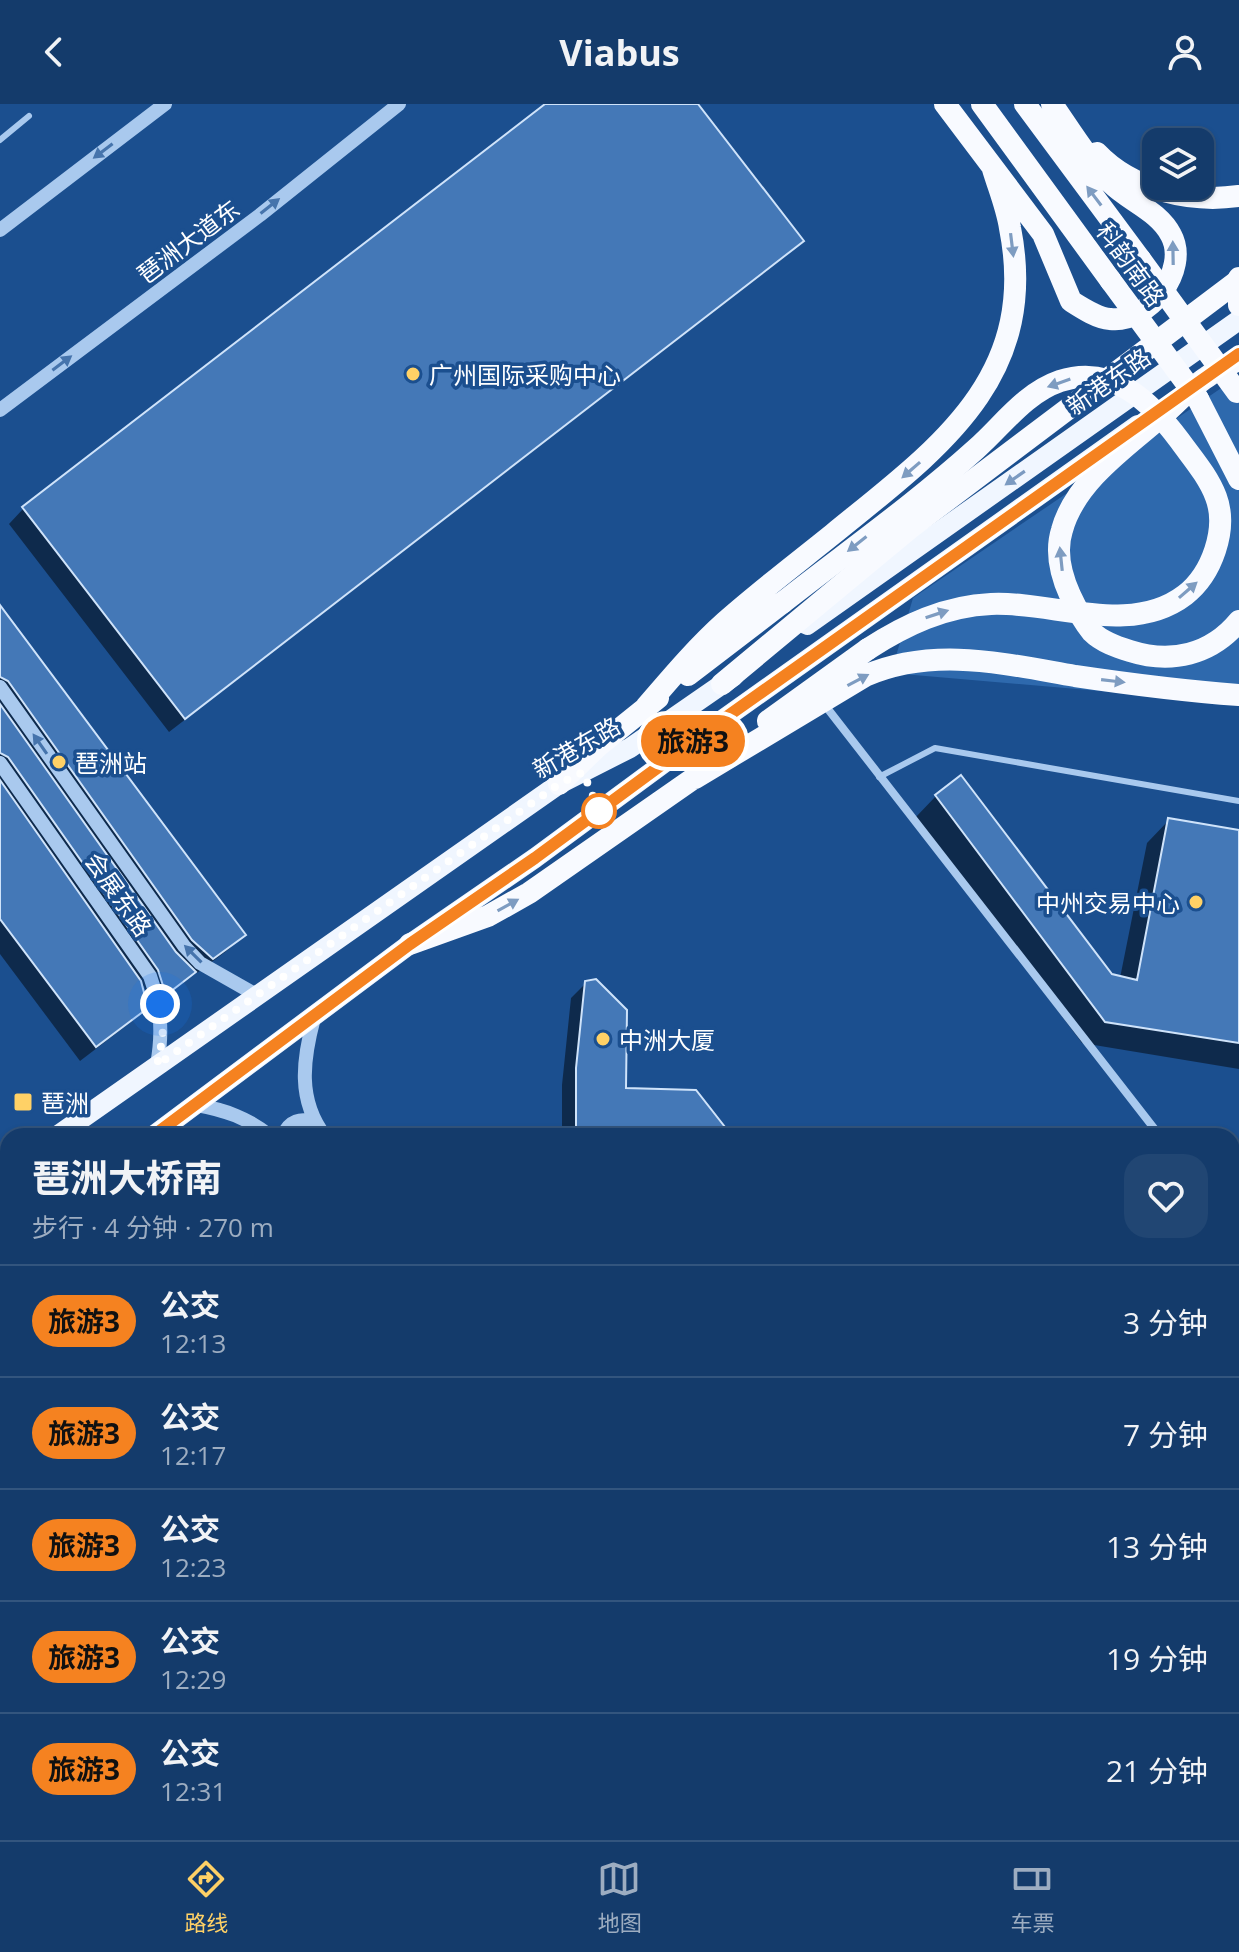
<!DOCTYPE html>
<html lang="zh">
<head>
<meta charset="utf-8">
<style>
	body { margin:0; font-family:"Open Sans","Noto Sans SC",sans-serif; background:#214673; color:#f1f3f6; height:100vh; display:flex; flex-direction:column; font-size:30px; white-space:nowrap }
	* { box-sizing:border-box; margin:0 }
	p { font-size:26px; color:#9dadc1 }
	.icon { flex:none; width:44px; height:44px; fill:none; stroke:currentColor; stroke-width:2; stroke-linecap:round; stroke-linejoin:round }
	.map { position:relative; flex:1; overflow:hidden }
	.side { position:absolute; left:0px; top:1024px; width:1240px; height:712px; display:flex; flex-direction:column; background:#143b6b; border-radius:24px 24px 0 0; box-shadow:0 2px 6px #0004,0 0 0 2px #33557e }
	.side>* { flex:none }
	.badge { padding:0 16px; border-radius:26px; font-size:28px; line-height:52px }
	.buttons { position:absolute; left:1142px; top:24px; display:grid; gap:16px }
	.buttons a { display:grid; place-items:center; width:72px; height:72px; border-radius:16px; background:#143b6b; box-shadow:0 2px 6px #0004,0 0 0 2px #33557e; font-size:40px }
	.you { position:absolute; width:40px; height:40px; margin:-20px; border:6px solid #fff; border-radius:50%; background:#1a73e8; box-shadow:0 0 0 12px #1a73e833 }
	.map>.badge { position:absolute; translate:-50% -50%; box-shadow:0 0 0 4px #fff }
	.round { display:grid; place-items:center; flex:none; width:84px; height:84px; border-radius:24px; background:#214673 }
	.overview { display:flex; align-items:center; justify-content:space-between; height:136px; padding:0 32px }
	h1 { font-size:38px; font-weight:700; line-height:60px }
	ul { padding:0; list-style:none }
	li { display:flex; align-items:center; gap:24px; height:112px; padding:0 32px; border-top:2px solid #33557e }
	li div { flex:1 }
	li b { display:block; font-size:30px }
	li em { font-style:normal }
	li .badge { min-width:88px; font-weight:700; text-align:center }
	header { display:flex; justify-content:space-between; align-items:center; height:104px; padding:0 32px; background:#143b6b; font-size:36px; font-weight:700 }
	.tab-bar { display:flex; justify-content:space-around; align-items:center; height:112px; border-top:2px solid #33557e; background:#143b6b; font-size:22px; color:#9dadc1 }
	.tab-bar a { display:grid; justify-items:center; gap:4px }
	.tab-bar .on { color:#ffd166 }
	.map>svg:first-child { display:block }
	.green { fill:#2e69ad }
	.water { fill:#3c6290; stroke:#9cc4f0; stroke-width:2 }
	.shadow { fill:#0007 }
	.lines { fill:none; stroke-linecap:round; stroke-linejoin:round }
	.canal { stroke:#3c6290; stroke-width:16 }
	.building { fill:#4478b7; stroke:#cfe3fa; stroke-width:2 }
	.service { stroke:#a9c9ee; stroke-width:6 }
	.minor { stroke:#a9c9ee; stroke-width:8 }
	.tertiary { stroke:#a9c9ee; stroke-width:14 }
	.primary { stroke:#f0f6ff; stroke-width:20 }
	.trunk { stroke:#f8faff; stroke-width:22 }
	.trunk-bridge { stroke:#f8faff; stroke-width:22 }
	.oneway { fill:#4674ac }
	.oneway2 { fill:#7e9cc1 }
	.oneway3 { fill:#7b9ac1 }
	.line-casing { stroke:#fff; stroke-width:18 }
	.line { stroke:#f58220; stroke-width:12 }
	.walk { stroke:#fff; stroke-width:8; stroke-dasharray:0 14.4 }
	.poi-dot { fill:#ffd166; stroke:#1b4f8f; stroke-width:3 }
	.stop-dot { fill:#fff; stroke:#f58220; stroke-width:4 }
	.labels { text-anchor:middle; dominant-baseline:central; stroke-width:7; stroke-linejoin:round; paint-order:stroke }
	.street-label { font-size:24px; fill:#fff; stroke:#1b4f8f }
	.poi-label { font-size:24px; fill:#fff; stroke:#1b4f8f; text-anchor:start }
</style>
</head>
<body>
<header><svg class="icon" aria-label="back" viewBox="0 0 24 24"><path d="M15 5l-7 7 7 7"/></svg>Viabus<svg class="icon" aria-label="person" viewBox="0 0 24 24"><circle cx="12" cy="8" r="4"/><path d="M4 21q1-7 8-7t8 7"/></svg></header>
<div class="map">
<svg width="1239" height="1736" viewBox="0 0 1239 1736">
	<rect width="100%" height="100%" fill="#1b4f8f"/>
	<path class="green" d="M1239 272V599L891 569 913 494Z
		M1239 1662V1736H1132L1143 1728H1232V1667Z"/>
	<path class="water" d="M1239 1337V1610L1232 1615V1341Z
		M704 1728H1056L1044 1736H693Z"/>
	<path class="shadow" d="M548 0H695L801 137 786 152 169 628 9 420 23 405Z
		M0 504 243 831 229 845 197 869 194 867 151 903 144 882 141 883 146 903 131 918 80 957 0 850Z
		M961 674 1110 872 1120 874 1147 739 1169 716 1239 728V965L1082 939 914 715 936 692Z
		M586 879 623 986 727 1032H562V981L571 894Z
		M4 1211 8 1216V1233L0 1238V1214Z
		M0 1411 8 1423V1728H117L105 1736H0Z
		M191 1728H197L203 1736H180Z
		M359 1728H393L399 1736H349Z
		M402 1728H449L438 1736H407Z"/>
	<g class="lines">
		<path class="canal" d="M1196 1728 1201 1736"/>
	</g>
	<path class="building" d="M545 0H698L804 137 185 615 22 403Z
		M0 501 246 831 213 855 192 836 8 577 0 573Z
		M0 600 176 848 196 868 166 891 158 866 8 653 0 649Z
		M961 671 1112 870 1137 876 1168 714 1239 726V939L1105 918 935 691Z
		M0 676 141 877 148 904 96 943 0 815Z
		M596 875 627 906 626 984 696 986 732 1032H576V964L585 877Z"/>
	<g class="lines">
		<path class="service" d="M0 36 29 12
			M879 673 935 644 1239 697
			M1232 1039 1239 1040
			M0 1304 8 1312
			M0 1385 8 1396
			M226 1728 232 1736
			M140 1736 151 1728
			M259 1736 271 1728"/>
		<path class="minor" d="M824 600 1160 1032
			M1232 1125 1239 1135
			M1232 1245 1239 1240
			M1232 1265 1239 1261
			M1232 1649 1239 1643
			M1232 1725 1238 1736
			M1143 1728 1155 1736
			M1098 1736 1110 1728"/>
		<path class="tertiary" d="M0 126 165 0
			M0 306 260 111 399 0
			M0 583 184 842 200 859 258 892
			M0 659 150 872C161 903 163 928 157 961
			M314 914C303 955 297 996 325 1032
			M197 1001C225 1006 248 1014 270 1032
			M283 1032C289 1017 301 1013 315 1019
			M548 1736 559 1728
			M578 1736 589 1728"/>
		<path class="primary" d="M807 521 1239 216
			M57 1032 559 680 630 644 734 572
			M153 1032 410 840 535 754 725 614 1138 321
			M0 1073 8 1068
			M0 1140 8 1134"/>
		<path class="trunk" d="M945 0 1043 130 1071 197C1082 204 1097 214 1110 215 1148 220 1190 166 1171 131 1159 107 1129 97 1111 79 1089 57 1070 26 1052 0
			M982 0 1111 177
			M1025 0 1140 155
			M1097 49C1132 86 1191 99 1239 92
			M1239 256C1228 261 1216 266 1207 273 1190 284 1176 300 1161 313 1125 344 1075 378 1062 426 1055 448 1061 471 1070 491 1076 504 1083 517 1092 528 1102 538 1117 543 1130 547 1171 560 1211 551 1239 517
			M1198 295 1239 375
			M688 571 782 499
			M722 580 910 424 1239 176
			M646 603C671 574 696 544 725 518 760 487 797 459 833 430 936 346 1040 275 1010 124 1007 104 999 85 993 65
			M768 617 868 545
			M695 674 865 572C934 542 1005 560 1075 572 1129 580 1184 587 1239 591
			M559 680 597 643 658 594
			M410 840 488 812 529 789 707 665"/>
		<path class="trunk-bridge" d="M1140 155 1237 288
			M1239 174V201
			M1111 177 1198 295
			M782 499C847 448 915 400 976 345 1003 321 1025 289 1060 277 1113 260 1151 298 1180 337 1193 355 1208 372 1216 393 1228 425 1212 470 1185 491 1130 533 1053 497 991 500 945 502 905 521 868 545"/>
	</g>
	<defs><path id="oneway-solid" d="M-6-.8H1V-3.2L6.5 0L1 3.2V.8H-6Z" transform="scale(2)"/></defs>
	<g class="oneway">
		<use href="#oneway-solid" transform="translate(103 47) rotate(143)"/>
		<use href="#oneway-solid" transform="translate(270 102) rotate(-38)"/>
		<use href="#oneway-solid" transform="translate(62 259) rotate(-37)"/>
		<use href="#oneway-solid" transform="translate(40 640) rotate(-125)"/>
		<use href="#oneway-solid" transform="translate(193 850) rotate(-135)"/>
	</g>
	<g class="oneway2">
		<use href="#oneway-solid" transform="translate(1094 92) rotate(-127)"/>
		<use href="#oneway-solid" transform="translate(1012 141) rotate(83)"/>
		<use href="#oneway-solid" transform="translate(1173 149) rotate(-91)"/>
		<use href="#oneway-solid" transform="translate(1059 279) rotate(161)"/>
		<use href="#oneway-solid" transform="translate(911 366) rotate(139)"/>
		<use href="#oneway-solid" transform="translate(857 440) rotate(142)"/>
		<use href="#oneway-solid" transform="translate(1061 455) rotate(-96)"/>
		<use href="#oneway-solid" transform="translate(1188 486) rotate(-41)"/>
		<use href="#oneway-solid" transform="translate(937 510) rotate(-18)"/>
		<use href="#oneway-solid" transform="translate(858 576) rotate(-28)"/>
		<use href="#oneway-solid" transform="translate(1113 577) rotate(7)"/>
		<use href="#oneway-solid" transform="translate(508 801) rotate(-29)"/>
	</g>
	<use class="oneway3" href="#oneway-solid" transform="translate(1015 374) rotate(145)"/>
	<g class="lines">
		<g class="line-casing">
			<path id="line" d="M153 1032 410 840 535 754 725 614 1239 250"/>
		</g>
		<use href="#line" class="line"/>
		<path class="walk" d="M160 900 163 933 157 961 559 680 583 668 599 707"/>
	</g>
	<g class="poi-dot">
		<circle cx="413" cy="270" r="8"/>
		<circle cx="59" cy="658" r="8"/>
		<circle cx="1196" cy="798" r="8"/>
		<circle cx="603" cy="935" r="8"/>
		<rect x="13" y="988" width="20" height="20" rx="4"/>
	</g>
	<circle class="stop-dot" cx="599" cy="707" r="16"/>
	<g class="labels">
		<g class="street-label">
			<text transform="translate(188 137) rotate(-37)">琶洲大道东</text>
			<text transform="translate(1131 160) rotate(54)">科韵南路</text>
			<text transform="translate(1108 277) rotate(-35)">新港东路</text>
			<text transform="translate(576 643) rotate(-30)">新港东路</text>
			<text transform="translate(119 790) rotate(55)">会展东路</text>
		</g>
		<g class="poi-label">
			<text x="429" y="270">广州国际采购中心</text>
			<text x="75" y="658">琶洲站</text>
			<text x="1180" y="798" text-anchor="end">中州交易中心</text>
			<text x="619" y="935">中洲大厦</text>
			<text x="41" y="998">琶洲</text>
		</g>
	</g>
</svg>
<div class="buttons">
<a><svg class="icon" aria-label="layers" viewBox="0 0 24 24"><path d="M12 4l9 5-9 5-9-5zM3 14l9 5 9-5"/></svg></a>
</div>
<div class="you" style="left:160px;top:900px"></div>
<b class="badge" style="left:693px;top:637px;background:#f58220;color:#111">旅游3</b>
<section class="side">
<div class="overview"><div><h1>琶洲大桥南</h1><p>步行 · 4 分钟 · 270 m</p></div><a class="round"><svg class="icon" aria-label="heart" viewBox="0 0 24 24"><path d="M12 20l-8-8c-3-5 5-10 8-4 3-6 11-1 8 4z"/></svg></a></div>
<ul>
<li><span class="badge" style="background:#f58220;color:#111">旅游3</span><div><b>公交</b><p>12:13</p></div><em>3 分钟</em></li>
<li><span class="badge" style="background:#f58220;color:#111">旅游3</span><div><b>公交</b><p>12:17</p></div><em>7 分钟</em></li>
<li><span class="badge" style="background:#f58220;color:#111">旅游3</span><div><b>公交</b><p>12:23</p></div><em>13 分钟</em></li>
<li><span class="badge" style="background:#f58220;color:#111">旅游3</span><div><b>公交</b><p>12:29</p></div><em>19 分钟</em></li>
<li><span class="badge" style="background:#f58220;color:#111">旅游3</span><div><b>公交</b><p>12:31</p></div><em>21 分钟</em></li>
</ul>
</section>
</div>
<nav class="tab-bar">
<a class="on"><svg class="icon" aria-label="directions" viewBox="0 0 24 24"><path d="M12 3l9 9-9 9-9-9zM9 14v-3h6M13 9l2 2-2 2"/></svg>路线</a>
<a><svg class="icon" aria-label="map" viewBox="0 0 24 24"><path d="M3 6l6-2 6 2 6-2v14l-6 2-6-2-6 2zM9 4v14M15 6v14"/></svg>地图</a>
<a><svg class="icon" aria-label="tickets" viewBox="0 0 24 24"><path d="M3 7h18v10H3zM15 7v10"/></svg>车票</a>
</nav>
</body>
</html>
